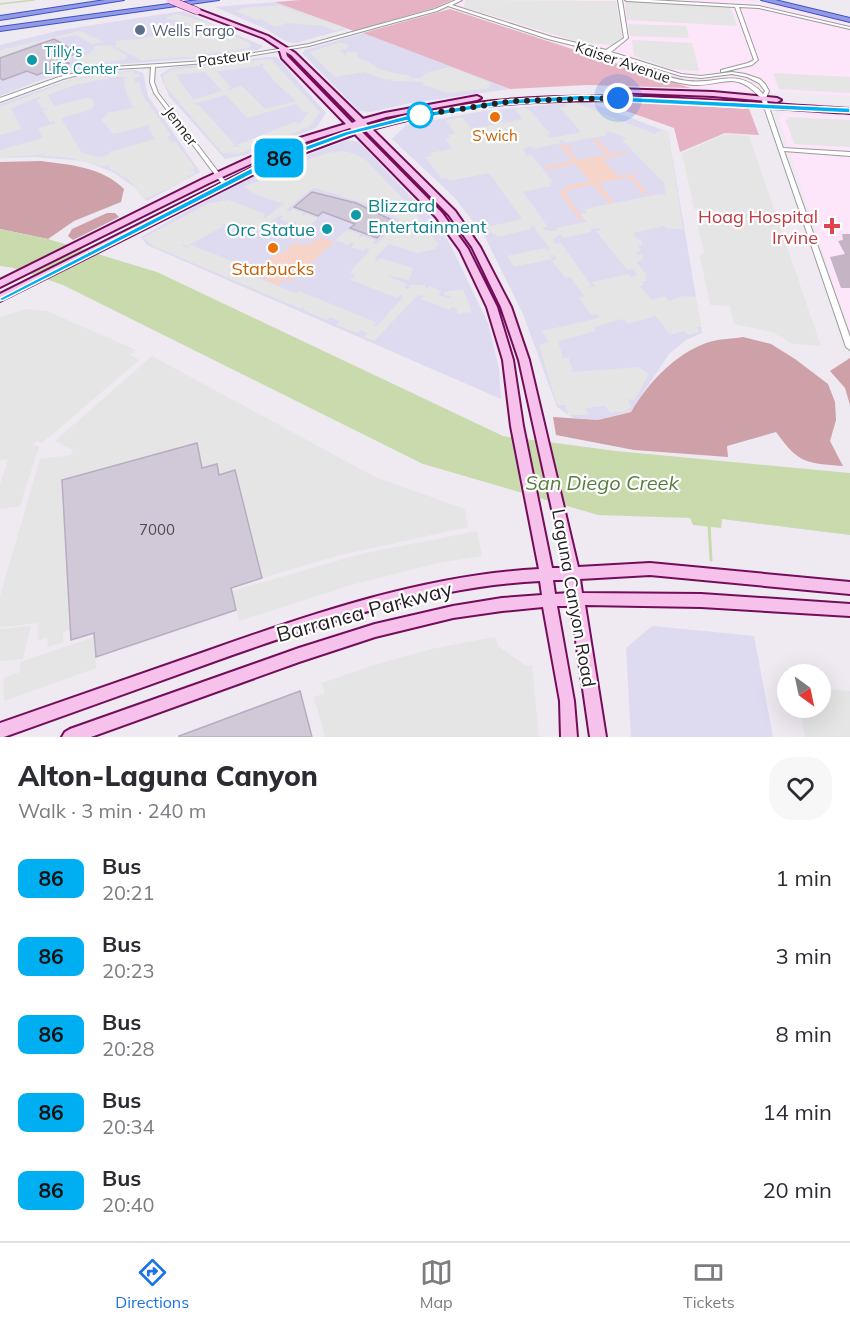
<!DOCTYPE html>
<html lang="en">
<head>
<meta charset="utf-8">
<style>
	body { margin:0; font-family:Mulish,sans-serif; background:#f7f7f7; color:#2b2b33; height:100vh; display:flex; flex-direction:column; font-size:22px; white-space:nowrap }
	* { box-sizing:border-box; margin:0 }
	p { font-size:20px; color:#7c7c81 }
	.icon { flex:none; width:33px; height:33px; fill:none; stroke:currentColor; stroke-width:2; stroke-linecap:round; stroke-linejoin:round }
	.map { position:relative; height:737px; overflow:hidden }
	.drawer { display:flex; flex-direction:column; background:#fff; flex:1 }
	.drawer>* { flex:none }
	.badge { padding:0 12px; border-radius:9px; font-size:21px; line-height:39px }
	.needle { width:39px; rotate:147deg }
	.tools { position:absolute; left:777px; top:664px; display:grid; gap:12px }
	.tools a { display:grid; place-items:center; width:54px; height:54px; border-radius:50%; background:#fff; box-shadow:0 6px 24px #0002; font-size:30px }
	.you { position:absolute; width:30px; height:30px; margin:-15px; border:4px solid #fff; border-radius:50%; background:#1a73e8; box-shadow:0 0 0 9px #1a73e833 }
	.map>.badge { position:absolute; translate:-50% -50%; box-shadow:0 0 0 3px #fff }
	.round { display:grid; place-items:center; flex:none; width:63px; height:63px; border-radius:24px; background:#f7f7f7 }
	.summary { display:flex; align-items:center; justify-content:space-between; height:102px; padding:0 18px }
	h1 { font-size:28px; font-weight:800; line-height:45px }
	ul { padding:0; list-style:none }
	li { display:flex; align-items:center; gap:18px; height:78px; padding:0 18px }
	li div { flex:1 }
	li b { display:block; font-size:22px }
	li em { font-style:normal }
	li .badge { min-width:66px; font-weight:700; text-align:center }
	.tabs { display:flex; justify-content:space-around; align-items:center; height:84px; border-top:2px solid #e1e1e2; background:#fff; font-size:16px; color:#7c7c81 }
	.tabs a { display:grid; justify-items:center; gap:3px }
	.tabs .active { color:#1a73e8 }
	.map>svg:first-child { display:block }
	.commercial { fill:#dedaf0 }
	.education { fill:#fde5fa }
	.construction { fill:#c5b4c3 }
	.grass { fill:#e6b3c5 }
	.forest { fill:#cda1a7 }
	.park { fill:#f6d4ca }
	.parking { fill:#e5e5e5; fill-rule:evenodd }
	.water { fill:#c9dbad }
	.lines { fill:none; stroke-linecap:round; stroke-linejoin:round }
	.stream-far1 { stroke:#c9dbad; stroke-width:1.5 }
	.stream { stroke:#c9dbad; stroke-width:3 }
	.building { fill:#d1c9d7; stroke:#b9acc2; stroke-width:1.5 }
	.street-casing { stroke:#9b9b9b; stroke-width:2 }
	.secondary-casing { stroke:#730d59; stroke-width:4 }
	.highway-casing { stroke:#3553cf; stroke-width:2 }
	.street { fill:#fff; fill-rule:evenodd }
	.secondary { fill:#f6c2eb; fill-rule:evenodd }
	.highway { fill:#979ae2; fill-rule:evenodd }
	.secondary-bridge-casing { stroke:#730d59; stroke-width:8; stroke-linecap:butt }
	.secondary-bridge { stroke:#f6c2eb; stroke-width:7 }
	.line { fill:#00aff2; stroke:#fff; stroke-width:1.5 }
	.walk { stroke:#212121; stroke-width:6; stroke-dasharray:0 10.8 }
	.service-dot { fill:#5c6f8a; stroke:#fff; stroke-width:2 }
	.culture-dot { fill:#0f9aa8; stroke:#fff; stroke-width:2 }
	.stop-dot { fill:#fff; stroke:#00aff2; stroke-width:3 }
	.food-dot { fill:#e8710a; stroke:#fff; stroke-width:2 }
	.health-dot { fill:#e0444e; stroke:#fff; stroke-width:2 }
	.labels { text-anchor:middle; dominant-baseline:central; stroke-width:4.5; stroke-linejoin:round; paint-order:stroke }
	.far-service-label { font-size:15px; fill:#4e5e75; stroke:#fff; text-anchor:start }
	.far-culture-label { font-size:15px; fill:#0d838f; stroke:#fff; text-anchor:start }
	.far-street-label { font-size:15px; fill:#212121; stroke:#fff }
	.far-food-label { font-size:15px; fill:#c56008; stroke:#fff }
	.number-label { font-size:15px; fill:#4d4b4e }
	.culture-label { font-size:18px; fill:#0d838f; stroke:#fff; text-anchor:start }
	.health-label { font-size:18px; fill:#be3a42; stroke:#fff; text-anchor:end }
	.food-label { font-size:18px; fill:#c56008; stroke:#fff }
	.street-label { font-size:18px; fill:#212121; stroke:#fff }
	.water-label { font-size:20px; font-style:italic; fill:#557d3f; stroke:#fff }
	.near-street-label { font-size:21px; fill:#212121; stroke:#fff }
</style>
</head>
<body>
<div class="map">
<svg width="850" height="737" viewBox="0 0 850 737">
	<rect width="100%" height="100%" fill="#efe9f1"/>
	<path class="commercial" d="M275 2 346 29 296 43 287 42 266 29 215 7Z
		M183 11 263 46 258 50 223 56 87 67 44 79 0 96V45L61 30Z
		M363 33 510 89 410 103 371 112 359 111 302 53 305 50Z
		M268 57H277L326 113 316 128 245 155 225 159 169 96 160 75 170 68Z
		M135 70 143 73 148 96 200 172 147 201 133 186 113 172 84 161 34 157 0 158V104L69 80 93 74Z
		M586 101 668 132 702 333 686 340 669 354 631 411 598 420 573 418 557 407 523 314 485 237 454 197 392 139 406 125 483 111Z
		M347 140 359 142 434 221 450 244 488 323 499 369 501 399 147 245 141 237 213 196 260 173Z
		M652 626 754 636 773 737H631L626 648Z"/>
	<path class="education" d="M452 0H715L751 1 787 8 850 24V96L691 88 441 5Z
		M783 113 850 117V333L779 119Z"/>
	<path class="construction" d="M842 234H850V288H841L830 257 845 254 838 241 843 240Z"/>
	<path class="grass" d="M300 0H452L434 8 354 31 275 2Z
		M450 9 691 88 586 85 510 89 363 33Z
		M610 101 749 109 759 135 725 133 680 152 674 128 612 106Z"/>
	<path class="forest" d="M41 161C71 165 102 167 124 189L121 202 74 221 48 239 0 229V162Z
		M107 213H115L119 217 73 240 68 236 72 229Z
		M743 337 771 344 795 359 828 384 835 402 836 420 830 441 843 466C806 463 799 464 776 432L727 446 728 457 634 450 556 435 553 417 598 420 631 412C648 383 674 355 706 343 716 339 731 339 743 337Z
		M850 358V405L845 388 830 371Z"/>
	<path class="park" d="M596 138 611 154 625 151 628 153 603 159 618 176 645 172 632 175 649 194H644L628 177 599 183 614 202 609 203 593 185 570 189 566 194 584 220 581 221 559 193 566 186 590 181 575 164 546 170 544 167 573 161 559 145 573 146 569 150 578 160 606 155 593 140Z
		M320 237 334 242 291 282 285 279 278 285 259 277 263 273 257 271 276 253 281 254 294 243C306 247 310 245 320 237Z"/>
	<path class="parking" d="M465 0 616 1 622 38 612 45 578 42 464 7Z
		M625 1 730 6 737 26 627 20Z
		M281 5V6L343 28 335 31 324 26 287 23 275 27 261 19 257 20 235 11 244 8Z
		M177 14 206 22 251 44 249 48 208 54 204 52 202 54 205 56 141 60 114 46 117 44 115 41 139 39 183 29 182 28 189 23H179L181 21 164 18Z
		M628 24 686 26 689 38 630 36Z
		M80 31 104 42 92 44 76 35 39 42 0 57V50Z
		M632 40 692 43 699 71 672 69 634 56Z
		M338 43 348 44 347 49 339 50 346 56V52H358L357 56 361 60H366L377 68 389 72 411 76 410 78H422L421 77 429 72 450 67 491 83 490 85 492 86 485 89 447 93 422 84 424 82 394 81H391L392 79 386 80 364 72 335 77 309 52Z
		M109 45 128 56 125 58 127 59 86 66 78 64 80 62 76 58 91 53 95 46Z
		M271 59 320 112 309 127 239 154 222 153 165 86 163 76 171 70ZM261 64H264L262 66 275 82 296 101 265 109 241 85 230 90 228 88 231 87 217 72H213L260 66ZM205 72 222 91 191 100 193 99 181 83 178 76 175 75ZM226 95 247 118 296 104 303 112H308L300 124 294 122 237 145 239 147H231L235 145 199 105 193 104Z
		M134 71 133 74H140L139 77H135L134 83 139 82 143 96 171 135 167 137 171 142 175 141 195 168 190 170 195 171 193 175 186 176 189 178 150 197 143 198 129 180 109 168 111 166 108 165 104 167 71 158 45 156 46 154 0 158V150L43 138 38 128 56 123 54 121 50 122 43 110 48 109 42 108 37 100 41 98 39 97 7 110 11 109 22 129 0 135V107L74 79ZM115 77H128L124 79 126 93 133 107H137L106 113 107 115 101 119 113 134 150 125 151 127 148 128 155 139 109 152 110 154 99 157 82 153 61 118 90 110 95 105 92 99 87 98 54 106 48 95 75 85Z
		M773 73 850 77V93L779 89Z
		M574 102 655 134 661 130 668 132 683 229H668L664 226 633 233 638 240 641 239 642 245 638 246 641 250 636 252 639 255 642 254 643 260 636 262 645 273 646 281 642 282 644 285 640 286 651 300 665 296 669 301 683 296 696 297 701 327H696L700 332 688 335 684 331 670 335 656 316 627 324 623 319 594 327 596 331 558 341 563 358H569L573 372 639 367 649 374 634 400 628 399 631 408 628 409V411L610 413 605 406 586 408 588 415H568L565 405H557L539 345 549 342 542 331 599 318V316L597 314 591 315 579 298 584 296 570 277 565 278 552 261 557 259 554 255H550L552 259 514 267 507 256 545 248 547 250 550 249 533 226H530L531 229 498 237 495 234H492L487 227 522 219 489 173 449 181 447 178 442 179 425 157 431 156 429 153 452 149 446 139 450 138 448 135 455 133 446 120 462 117 471 129 523 119 515 109 524 108 530 110 550 134 547 135 550 138 581 132 560 108 567 106 565 103ZM608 131 627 138 622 140 664 183 666 196 660 194 584 209 587 213 581 214 587 222 556 228 557 231 545 230 543 227H548L523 192 551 186 549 183 553 182 532 155 527 156 523 149 531 146 533 149 561 143 559 141 562 140 564 143 607 135 605 132ZM600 228 601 230 596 231 627 270 633 269 637 274 631 278 628 274 592 282 595 286 588 288 592 286 561 243 555 244 553 240 557 236 561 235 563 238 592 232 590 229Z
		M788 117 850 120V147L794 144 793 139H790L792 137 785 119 789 120Z
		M726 134 749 136 821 346 793 344 772 332 734 324 730 306 710 305 700 256 704 252 697 224 722 225 719 211 694 209 682 153Z
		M343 151 356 154 367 161 411 207 439 245 435 246 437 249 417 253 389 244 374 259 378 261 380 258 413 268 409 280 385 275 407 284 404 287 406 289H409V285H425V289L430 286 441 291 438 295 451 299V296H445L444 292 463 289 472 312 458 314 456 308 452 307 450 310 421 299 424 296 418 295 374 341 364 337 367 333 361 330 357 333 337 325 340 321 330 317 327 320 303 310 305 306 301 309 153 246 143 238 209 203 229 200 265 214 263 217 266 218 285 202 280 203 255 194 244 187 306 160 328 153ZM315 188 370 205 400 220 377 244 372 243 375 240 363 236 358 238 360 234 347 230 335 240 348 245 352 242 354 244 351 247 363 251 366 248 370 250 354 267 350 273 355 275 351 280 397 298 400 294 403 297 377 326H372L376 322 299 291 295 293 244 272 248 267 191 245 187 248 182 246 183 244 187 246 224 226 221 223 227 225 223 228 243 236 261 230 280 215 283 217 280 219 291 223 294 221 297 222 295 225 306 229 318 218 307 214 301 216 303 213 293 209 289 212 286 210 311 189Z
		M27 309 47 311 136 350 130 355 139 360 42 443 37 441 32 445 39 446 20 506 0 509V485L8 459 0 460V317Z
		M152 356 375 477 465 509 468 527 340 555 262 578 236 470 219 475 217 464 202 468 196 443 62 480 71 629 63 632V642L48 647 47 637 37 641 38 623 0 627V596L40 459 71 455 73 450 55 441Z
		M477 531 482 556 438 563 351 585 239 621 232 591 361 554Z
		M31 626 23 659 0 661V629Z
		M94 637 96 668 4 701 3 678 20 672V662Z
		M495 637 498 646 526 666 532 665 539 737H325L314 697 325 693 322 683 377 664 436 648Z
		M828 689 850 691V737H805L799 708H820L821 691Z"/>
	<path class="water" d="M0 229 48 239 157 272 503 436 616 451 850 473V535L722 519 721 528 693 525 690 518 598 515 423 464 63 285 14 268 0 266Z"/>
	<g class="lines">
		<path class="stream-far1" d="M0 4 34 0"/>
		<path class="stream" d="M709 524 711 560"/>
	</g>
	<path class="building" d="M54 39 78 53 62 59 69 63 37 75 27 71 3 80 0 78V58Z
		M312 192 356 203 394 221 377 238 350 228 355 224 323 212 318 216 294 207Z
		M197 443 202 468 217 464 219 475 235 470 262 578 231 588 236 610 96 657 94 633 71 640 62 480Z
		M300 691 312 737H179V736Z"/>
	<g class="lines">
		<g class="street-casing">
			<path id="street" d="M456 0H462L452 5 552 37 606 50 624 38 618 0H622L628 38 611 52 681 74 701 76 732 72 745 74 760 79 765 84 769 91 766 98 783 148 850 152V156L784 151 850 337V350L846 347 761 98C734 69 725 86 693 85 674 83 647 75 631 66L635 65C652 71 670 79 688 81 719 85 738 66 763 94L765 91 759 83 747 77 732 74 701 78 681 76 608 54H604V53L548 39 448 6 437 11 309 46 205 63 155 67 154 82 158 93 226 182 227 183 224 185 222 184 154 93 150 82 151 67 97 70 63 79 0 102V98L59 77 97 68 205 61 309 44 435 9Z
				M625 0H650L759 6 850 27V29L759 8 739 7 758 60 752 65 723 72H721V70L748 63 754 60 735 7 627 1Z"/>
		</g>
		<g class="secondary-casing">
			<path id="secondary" d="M197 9 268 36 295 53 363 119 385 113 477 96 481 98 477 100 386 117 366 123 369 126C409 115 452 105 494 101 613 90 732 102 850 109V113C732 106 612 93 494 105 453 109 412 118 372 129L455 211 480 247 511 307 529 360 578 567 650 563 850 582V594L650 575 580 579 582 593 701 594 850 604V616L701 607 585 605 606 737H590L571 606H557L574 701 577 737H561L560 701 543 607 502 611 453 618 375 637 299 662 91 737H62L65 732 70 729 299 648 375 624 453 606 502 598 542 595 540 581C427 587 316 625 210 663 142 688 73 712 4 737H0V723C69 699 138 675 207 651 314 613 425 575 539 569L511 426 503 360 487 307 460 250 436 217 355 134 274 164 0 301V294L268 160 352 130 350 128 283 149 209 183 0 287V280L203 179 277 145 346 124 282 58 279 48 264 38 195 12 194 11ZM286 52 291 55 356 121 352 123 287 56ZM366 131 449 215 472 247 501 307 519 360 565 568H552L523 426 513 360 497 307 468 249 442 213 362 132ZM553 580H567L569 593 555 594Z
				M613 89 713 92 777 98 781 100 777 102 713 96 611 92 610 91Z"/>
		</g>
		<g class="highway-casing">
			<path id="highway" d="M105 0H124L0 20V16Z
				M198 0H219L0 31V27Z
				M761 0H775L850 18V22Z"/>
		</g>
		<use href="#street" class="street"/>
		<use href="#secondary" class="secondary"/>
		<use href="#highway" class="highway"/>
		<g class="secondary-bridge-casing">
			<path id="secondary-bridge" d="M170 0 197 11"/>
		</g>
		<use href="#secondary-bridge" class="secondary-bridge"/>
	</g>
	<path class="line" d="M584 95 850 108V113L584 100 501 105 405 121 349 135 274 163 4 300 0 301V298L267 160 344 132 405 116 501 100Z"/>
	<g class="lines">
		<path class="walk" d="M420 115 514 101 618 98"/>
	</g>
	<circle class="service-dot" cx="140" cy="30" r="6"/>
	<g class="culture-dot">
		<circle cx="32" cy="60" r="6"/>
		<circle cx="356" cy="215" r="6"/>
		<circle cx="327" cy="229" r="6"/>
	</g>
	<circle class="stop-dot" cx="420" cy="115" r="12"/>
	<g class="food-dot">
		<circle cx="495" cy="117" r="6"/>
		<circle cx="273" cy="248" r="6"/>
	</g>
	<path class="health-dot" d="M829 217h6v6h6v6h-6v6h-6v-6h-6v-6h6z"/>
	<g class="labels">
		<g class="far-service-label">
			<text x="152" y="30">Wells Fargo</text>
		</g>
		<g class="far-culture-label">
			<text x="44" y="51">Tilly's<tspan x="44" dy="17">Life Center</tspan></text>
		</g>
		<g class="far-street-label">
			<text transform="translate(224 58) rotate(-8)">Pasteur</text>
			<text transform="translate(623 62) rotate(19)">Kaiser Avenue</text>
			<text transform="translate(181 126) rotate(53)">Jenner</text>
		</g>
		<g class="far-food-label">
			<text x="495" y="135">S'wich</text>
		</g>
		<g class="number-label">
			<text x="157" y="529">7000</text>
		</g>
		<g class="culture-label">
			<text x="368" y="205">Blizzard<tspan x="368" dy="21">Entertainment</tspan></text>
			<text x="315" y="229" text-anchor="end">Orc Statue</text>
		</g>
		<g class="health-label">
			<text x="818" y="216">Hoag Hospital<tspan x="818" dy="21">Irvine</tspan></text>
		</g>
		<g class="food-label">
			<text x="273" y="268">Starbucks</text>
		</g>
		<g class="street-label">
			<text transform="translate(574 598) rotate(80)">Laguna Canyon Road</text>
		</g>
		<g class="water-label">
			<text x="602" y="482">San Diego Creek</text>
		</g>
		<g class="near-street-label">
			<text transform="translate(364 611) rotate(-15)">Barranca Parkway</text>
		</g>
	</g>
</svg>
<div class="tools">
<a><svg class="needle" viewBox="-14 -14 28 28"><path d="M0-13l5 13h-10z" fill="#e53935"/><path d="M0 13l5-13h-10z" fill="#7c7c81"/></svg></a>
</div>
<div class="you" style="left:618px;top:98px"></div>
<b class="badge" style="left:279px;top:158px;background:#00aff2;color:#111">86</b>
</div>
<section class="drawer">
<div class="summary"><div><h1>Alton-Laguna Canyon</h1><p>Walk · 3 min · 240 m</p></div><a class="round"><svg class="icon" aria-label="heart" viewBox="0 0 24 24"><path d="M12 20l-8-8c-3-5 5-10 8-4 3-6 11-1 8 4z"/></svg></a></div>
<ul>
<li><span class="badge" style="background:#00aff2;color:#111">86</span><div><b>Bus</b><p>20:21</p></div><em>1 min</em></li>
<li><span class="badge" style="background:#00aff2;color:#111">86</span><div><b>Bus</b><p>20:23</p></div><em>3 min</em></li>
<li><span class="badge" style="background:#00aff2;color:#111">86</span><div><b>Bus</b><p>20:28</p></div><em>8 min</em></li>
<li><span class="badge" style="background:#00aff2;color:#111">86</span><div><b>Bus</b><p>20:34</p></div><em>14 min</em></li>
<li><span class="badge" style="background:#00aff2;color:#111">86</span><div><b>Bus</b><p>20:40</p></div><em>20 min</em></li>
</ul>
</section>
<nav class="tabs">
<a class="active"><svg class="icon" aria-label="directions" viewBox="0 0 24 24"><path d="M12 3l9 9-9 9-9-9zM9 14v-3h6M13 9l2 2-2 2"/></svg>Directions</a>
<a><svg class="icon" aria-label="map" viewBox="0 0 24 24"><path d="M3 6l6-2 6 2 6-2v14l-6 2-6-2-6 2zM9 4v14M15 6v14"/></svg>Map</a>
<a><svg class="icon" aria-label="tickets" viewBox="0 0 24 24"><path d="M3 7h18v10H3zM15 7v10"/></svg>Tickets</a>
</nav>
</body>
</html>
